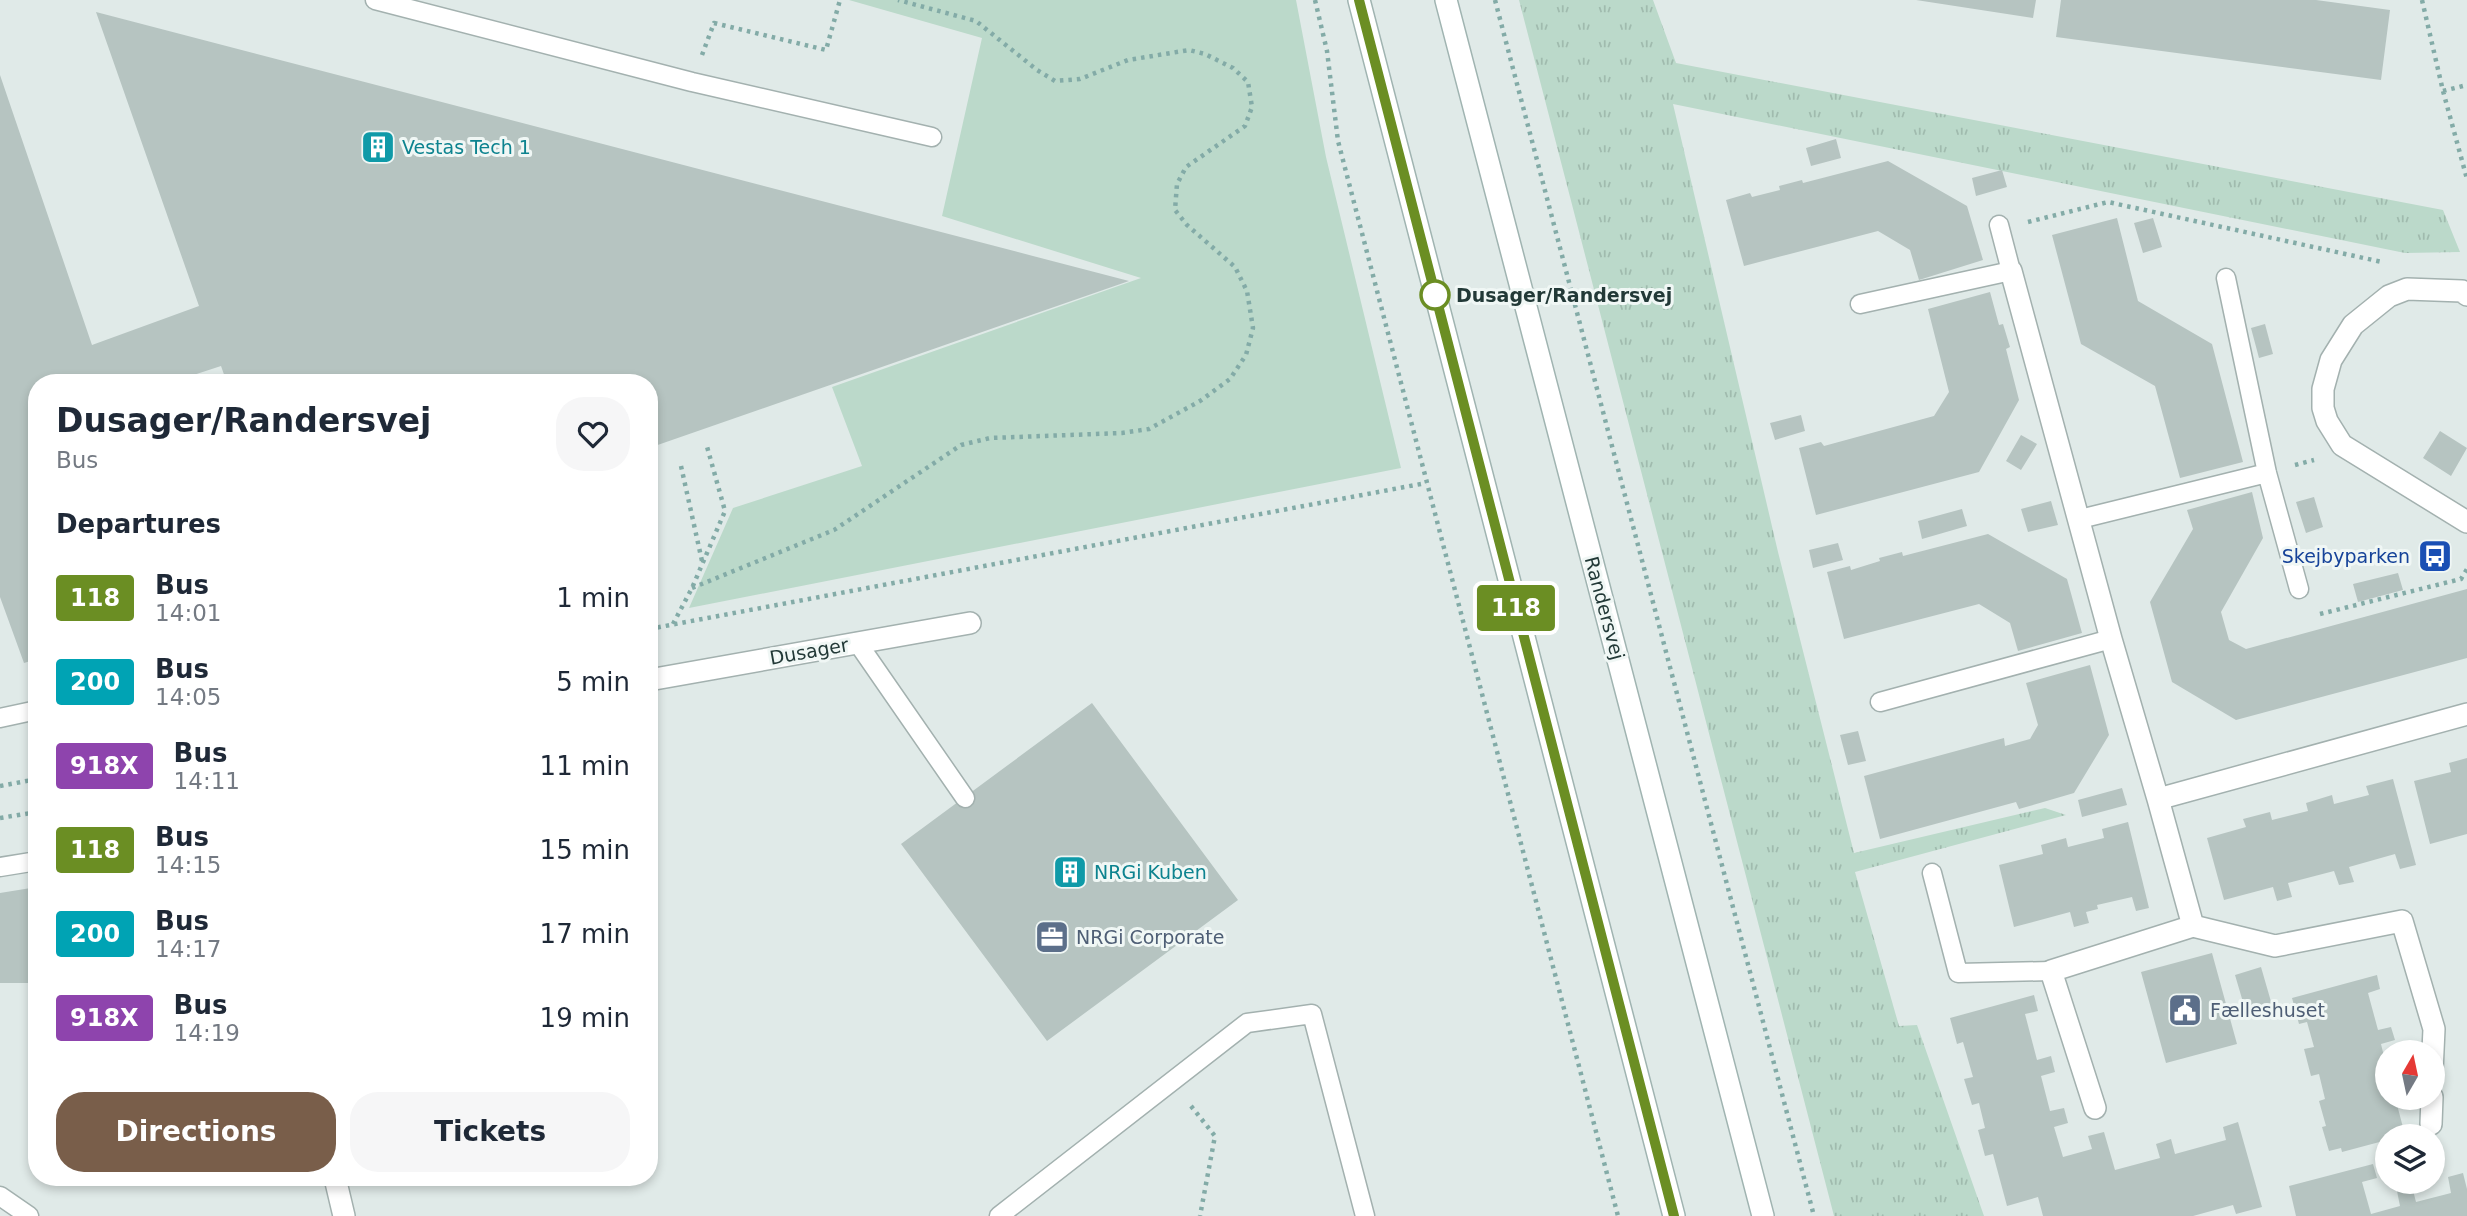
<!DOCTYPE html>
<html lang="en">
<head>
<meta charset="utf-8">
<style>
	body { margin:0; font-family:"DejaVu Sans",sans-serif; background:#f6f6f7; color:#1f2937; height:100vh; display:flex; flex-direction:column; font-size:26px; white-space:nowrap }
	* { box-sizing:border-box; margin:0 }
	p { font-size:23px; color:#747a83 }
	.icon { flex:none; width:38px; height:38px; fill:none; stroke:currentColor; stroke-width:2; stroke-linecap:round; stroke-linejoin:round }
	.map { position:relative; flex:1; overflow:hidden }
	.side { position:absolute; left:28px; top:374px; width:630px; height:812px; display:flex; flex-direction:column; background:#fff; border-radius:28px; box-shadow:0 4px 10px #0003 }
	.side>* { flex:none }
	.badge { padding:0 14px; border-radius:5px; font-size:24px; line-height:46px }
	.needle { width:46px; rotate:9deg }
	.tools { position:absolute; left:2375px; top:1040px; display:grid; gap:14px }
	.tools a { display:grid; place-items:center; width:70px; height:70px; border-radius:50%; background:#fff; box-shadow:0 4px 10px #0003; font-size:35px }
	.map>.badge { position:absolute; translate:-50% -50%; box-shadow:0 0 0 4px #fff }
	h2 { padding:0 28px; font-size:26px; line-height:63px }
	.round { display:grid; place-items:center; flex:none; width:74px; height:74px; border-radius:28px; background:#f6f6f7 }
	.overview { display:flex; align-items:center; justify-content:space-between; height:119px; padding:0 28px }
	h1 { font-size:33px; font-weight:800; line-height:52px }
	.action { display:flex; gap:14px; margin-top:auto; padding:14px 28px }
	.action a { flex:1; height:80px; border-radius:28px; background:#795e4a; color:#fff; font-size:28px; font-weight:800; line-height:80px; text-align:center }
	.action a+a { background:#f6f6f7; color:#1f2937 }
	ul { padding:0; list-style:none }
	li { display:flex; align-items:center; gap:21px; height:84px; padding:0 28px }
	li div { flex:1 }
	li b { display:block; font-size:26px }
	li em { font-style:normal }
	li .badge { min-width:77px; font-weight:700; text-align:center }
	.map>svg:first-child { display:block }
	.grass { fill:url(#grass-tufts) }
	.park { fill:#bbd9ca }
	.building { fill:#b6c4c1 }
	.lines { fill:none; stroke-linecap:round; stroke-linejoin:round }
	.lane-casing { stroke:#a3b1af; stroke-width:21 }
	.street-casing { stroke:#a3b1af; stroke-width:24 }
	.secondary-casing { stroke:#a0b4b1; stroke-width:24 }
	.path { stroke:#83aba7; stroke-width:4.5; stroke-dasharray:3.5 5; stroke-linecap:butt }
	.lane { stroke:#fff; stroke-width:18 }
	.street { stroke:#fff; stroke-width:21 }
	.secondary { stroke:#fff; stroke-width:21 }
	.line-casing { stroke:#fff; stroke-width:16 }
	.line { stroke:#6b8e23; stroke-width:10 }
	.stop-dot { fill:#fff; stroke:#6b8e23; stroke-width:3.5 }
	.labels { text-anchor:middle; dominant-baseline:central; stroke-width:6; stroke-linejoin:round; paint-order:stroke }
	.culture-label { font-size:19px; fill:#0d838f; stroke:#f0f7f5; text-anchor:start }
	.stop-label { font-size:19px; font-weight:bold; fill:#223937; stroke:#f0f7f5; text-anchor:start }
	.transit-label { font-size:19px; fill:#164399; stroke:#f0f7f5; text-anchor:end }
	.street-label { font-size:19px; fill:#223937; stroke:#f0f7f5 }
	.service-label { font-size:19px; fill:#4e5e75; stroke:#f0f7f5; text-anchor:start }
</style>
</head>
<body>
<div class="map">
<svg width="2467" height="1216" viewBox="0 0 2467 1216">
	<defs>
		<pattern id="grass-tufts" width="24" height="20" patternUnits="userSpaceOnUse" patternTransform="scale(1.75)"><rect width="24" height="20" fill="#bbd9ca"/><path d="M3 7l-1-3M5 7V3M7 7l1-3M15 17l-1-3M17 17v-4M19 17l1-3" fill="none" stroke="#a0bbae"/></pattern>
	</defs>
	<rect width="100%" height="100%" fill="#e0eae8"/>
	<path class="grass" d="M1519 0H1653L1676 63 2443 210 2460 252 2405 253 1673 104 1778 552 1854 853 2045 808 2066 815 1855 872 1899 1026 1917 1025 1984 1216H1834Z"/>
	<path class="park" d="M849 0H1296L1326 157 1401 468 689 608 733 508 862 466 832 387 1141 278 942 216 982 38Z"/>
	<path class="building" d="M1916 0H2036L2033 18Z
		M2061 0H2316L2390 10 2381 80 2056 37Z
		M96 12 1129 281 649 448V383H227L221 366 169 383H37V659L24 663 0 597V75L92 345 199 306Z
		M1836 139 1841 158 1811 166 1806 148Z
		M1888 161 1967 206 1983 260 1919 280 1910 250 1878 231 1744 266 1726 200 1750 193 1752 197 1780 190 1779 186 1802 180 1803 183Z
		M2002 170 2007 187 1976 196 1972 178Z
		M2117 218 2138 301 2212 344 2243 462 2180 478 2155 386 2081 344 2052 235Z
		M2153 218 2162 247 2143 253 2134 223Z
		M1990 292 1999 325 2003 324 2010 347 2006 349 2019 400 1979 472 1816 515 1799 448 1821 442 1824 446 1934 416 1949 392 1928 309Z
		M2265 324 2273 354 2259 358 2251 328Z
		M1801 415 1805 431 1775 440 1770 423Z
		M2440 431 2467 448 2451 476 2423 458Z
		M2021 435 2037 444 2021 470 2006 461Z
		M2252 492 2263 538 2221 612 2229 640 2246 649 2467 589V658L2236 720 2172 682 2150 602 2193 529 2187 510Z
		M2314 497 2323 527 2306 533 2296 502Z
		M2051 501 2058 525 2028 532 2021 509Z
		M1962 509 1967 526 1922 539 1918 521Z
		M1988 534 2067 579 2082 633 2018 651 2010 623 1979 604 1844 639 1827 572 1850 566 1851 570 1880 561 1879 558 1902 552 1903 556Z
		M1838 543 1843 560 1813 568 1809 550Z
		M2398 573 2403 590 2358 602 2353 584Z
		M2090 665 2109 735 2074 793 2019 809 2016 802 1880 839 1864 776 2004 738 2005 746 2030 739 2038 725 2026 683Z
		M1092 703 1238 900 1047 1041 901 844Z
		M1858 731 1866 761 1848 765 1840 735Z
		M2467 758V834L2430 844 2414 781 2451 772 2449 763Z
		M2393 779 2416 865 2400 869 2395 854 2349 867 2354 882 2339 885 2334 871 2288 883 2292 897 2277 901 2273 887 2224 900 2207 838 2246 827 2243 819 2270 812 2272 820 2308 811 2306 803 2332 795 2334 804 2369 795 2366 786Z
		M2122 788 2127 805 2082 817 2078 800Z
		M2128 822 2149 908 2136 911 2132 897 2097 905 2098 909 2086 912 2089 923 2074 927 2070 912 2014 927 1999 865 2043 854 2041 845 2066 838 2068 847 2104 838 2102 829Z
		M37 887V983H0V893Z
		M2212 953 2237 1044 2166 1063 2141 972Z
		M2261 967 2274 1012 2248 1019 2235 975Z
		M2377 975 2380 989 2368 993 2378 1030 2391 1027 2395 1040 2381 1044 2387 1069V1097H2395L2405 1135 2387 1136V1140L2342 1152 2341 1148 2329 1151 2322 1127 2326 1126 2319 1101 2325 1099 2319 1074 2311 1076 2304 1049 2314 1047 2307 1022 2299 1024 2292 998Z
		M2034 995 2038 1011 2025 1014 2037 1060 2051 1056 2055 1072 2041 1076 2050 1111 2064 1108 2068 1123 2054 1127 2063 1157 2092 1149 2088 1136 2104 1132 2115 1170 2160 1158 2156 1144 2171 1139 2175 1154 2226 1140 2223 1127 2238 1122 2262 1207 2236 1214 2233 1205 2193 1216H2043L2038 1197 2007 1206 1993 1154 1985 1156 1978 1130 1985 1128 1979 1103 1972 1105 1964 1079 1973 1077 1963 1042 1957 1044 1950 1018Z
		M2373 1164 2377 1178 2362 1182 2371 1214 2400 1206 2397 1191 2412 1186 2416 1202 2451 1193 2448 1177 2463 1173 2467 1189V1216H2296L2289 1186Z"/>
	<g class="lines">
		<g class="lane-casing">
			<path id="lane" d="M375 0 692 82 932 137
				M2226 278 2267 473 2299 589
				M1860 304 2011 271 1999 225
				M2080 519 2267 473
				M857 642 965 798
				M1880 702 2111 639
				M0 718 37 710
				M0 867 37 861
				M1932 873 1958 973 2051 971
				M0 1196 29 1216
				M999 1216 1247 1023 1312 1014 1365 1216"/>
		</g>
		<g class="street-casing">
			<path id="street" d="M2011 271 2111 639 2158 799 2467 714
				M2467 295 2462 291 2407 289 2389 296 2353 325 2331 360 2323 389V408L2327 421 2342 445 2467 522
				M649 680 970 623
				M2193 926 2275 946 2402 921 2434 1029 2432 1072
				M2095 1108 2051 971 2193 926 2158 799
				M2431 1124 2432 1097
				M335 1178 344 1216"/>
		</g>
		<g class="secondary-casing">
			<path id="secondary" d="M1359 0 1674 1216
				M1446 0 1763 1216"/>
		</g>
		<path class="path" d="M1315 0 1327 51 1338 141 1618 1216
			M1495 0 1814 1216
			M2422 0 2443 91 2467 179
			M702 55 714 23 826 50 840 0
			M2443 91 2467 85
			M2028 222 2108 202 2382 262
			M2295 465 2314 460
			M681 466 702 561
			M692 588 834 530 961 445 990 438 1122 433 1149 429 1200 401 1230 379 1246 355 1253 328 1247 291 1235 267 1187 225 1175 210 1177 184 1186 167 1245 126 1252 107 1248 82 1233 68 1205 54 1189 50 1128 60 1080 79 1055 81 1037 70 976 21 898 0
			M2320 614 2461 579 2467 569
			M673 624 692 588 725 511 706 443
			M649 629 1426 483
			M0 786 37 779
			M0 818 37 812
			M1191 1106 1215 1136 1200 1216"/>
		<use href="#lane" class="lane"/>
		<use href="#street" class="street"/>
		<use href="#secondary" class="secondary"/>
	</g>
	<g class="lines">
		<g class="line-casing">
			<path id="line" d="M1359 0 1674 1216"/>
		</g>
		<use href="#line" class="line"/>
	</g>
	<defs>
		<g id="building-square" transform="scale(1.75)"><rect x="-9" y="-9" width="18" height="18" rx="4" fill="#0f9aa8" stroke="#f0f7f5"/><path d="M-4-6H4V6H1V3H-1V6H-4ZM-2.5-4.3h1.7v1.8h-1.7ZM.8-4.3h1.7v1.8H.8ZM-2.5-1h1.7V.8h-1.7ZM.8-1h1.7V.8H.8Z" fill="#fff"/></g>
		<g id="bus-square" transform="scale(1.75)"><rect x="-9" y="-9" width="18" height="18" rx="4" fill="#1a4fb4" stroke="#f0f7f5"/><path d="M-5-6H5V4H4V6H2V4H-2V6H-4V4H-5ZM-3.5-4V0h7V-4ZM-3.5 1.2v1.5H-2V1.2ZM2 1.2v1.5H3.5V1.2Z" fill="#fff"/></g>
		<g id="office-square" transform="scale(1.75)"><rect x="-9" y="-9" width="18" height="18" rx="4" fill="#5c6f8a" stroke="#f0f7f5"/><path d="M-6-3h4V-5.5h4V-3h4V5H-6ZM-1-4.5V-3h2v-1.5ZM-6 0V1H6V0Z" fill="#fff"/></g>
		<g id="civic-square" transform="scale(1.75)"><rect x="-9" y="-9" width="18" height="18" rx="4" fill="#5c6f8a" stroke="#f0f7f5"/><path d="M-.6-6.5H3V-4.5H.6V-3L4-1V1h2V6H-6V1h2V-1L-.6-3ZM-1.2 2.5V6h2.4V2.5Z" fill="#fff"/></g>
	</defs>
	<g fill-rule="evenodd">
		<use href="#building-square" x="378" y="147"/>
		<use href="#bus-square" x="2435" y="556"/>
		<use href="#building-square" x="1070" y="872"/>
		<use href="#office-square" x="1052" y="937"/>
		<use href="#civic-square" x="2185" y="1010"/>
	</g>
	<circle class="stop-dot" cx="1435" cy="295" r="14"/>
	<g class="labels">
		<g class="culture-label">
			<text x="402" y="147">Vestas Tech 1</text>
			<text x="1094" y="872">NRGi Kuben</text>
		</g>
		<g class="stop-label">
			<text x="1456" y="295">Dusager/Randersvej</text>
		</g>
		<g class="transit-label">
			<text x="2410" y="556">Skejbyparken</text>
		</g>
		<g class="street-label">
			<text transform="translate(1605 608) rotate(75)">Randersvej</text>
			<text transform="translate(809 651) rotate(-10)">Dusager</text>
		</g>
		<g class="service-label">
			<text x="1076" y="937">NRGi Corporate</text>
			<text x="2210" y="1010">Fælleshuset</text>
		</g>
	</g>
</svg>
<div class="tools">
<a><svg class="needle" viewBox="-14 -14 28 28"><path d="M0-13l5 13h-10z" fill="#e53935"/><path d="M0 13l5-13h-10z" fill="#747a83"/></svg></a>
<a><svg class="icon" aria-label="layers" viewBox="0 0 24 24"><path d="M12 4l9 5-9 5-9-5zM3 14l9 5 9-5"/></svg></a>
</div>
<b class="badge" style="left:1516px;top:608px;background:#6b8e23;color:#fff">118</b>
<section class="side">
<div class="overview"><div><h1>Dusager/Randersvej</h1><p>Bus</p></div><a class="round"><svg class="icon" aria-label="heart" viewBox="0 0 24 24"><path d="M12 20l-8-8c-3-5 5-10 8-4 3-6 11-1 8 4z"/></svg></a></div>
<h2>Departures</h2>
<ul>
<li><span class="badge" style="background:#6b8e23;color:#fff">118</span><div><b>Bus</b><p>14:01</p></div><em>1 min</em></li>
<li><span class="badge" style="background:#00a3b4;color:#fff">200</span><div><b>Bus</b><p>14:05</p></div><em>5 min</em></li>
<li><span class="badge" style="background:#8e44ad;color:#fff">918X</span><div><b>Bus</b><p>14:11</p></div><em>11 min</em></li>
<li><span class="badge" style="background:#6b8e23;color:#fff">118</span><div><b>Bus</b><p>14:15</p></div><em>15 min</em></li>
<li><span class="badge" style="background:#00a3b4;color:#fff">200</span><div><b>Bus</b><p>14:17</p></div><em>17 min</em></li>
<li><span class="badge" style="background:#8e44ad;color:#fff">918X</span><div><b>Bus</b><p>14:19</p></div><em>19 min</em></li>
</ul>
<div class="action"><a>Directions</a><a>Tickets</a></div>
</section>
</div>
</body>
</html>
